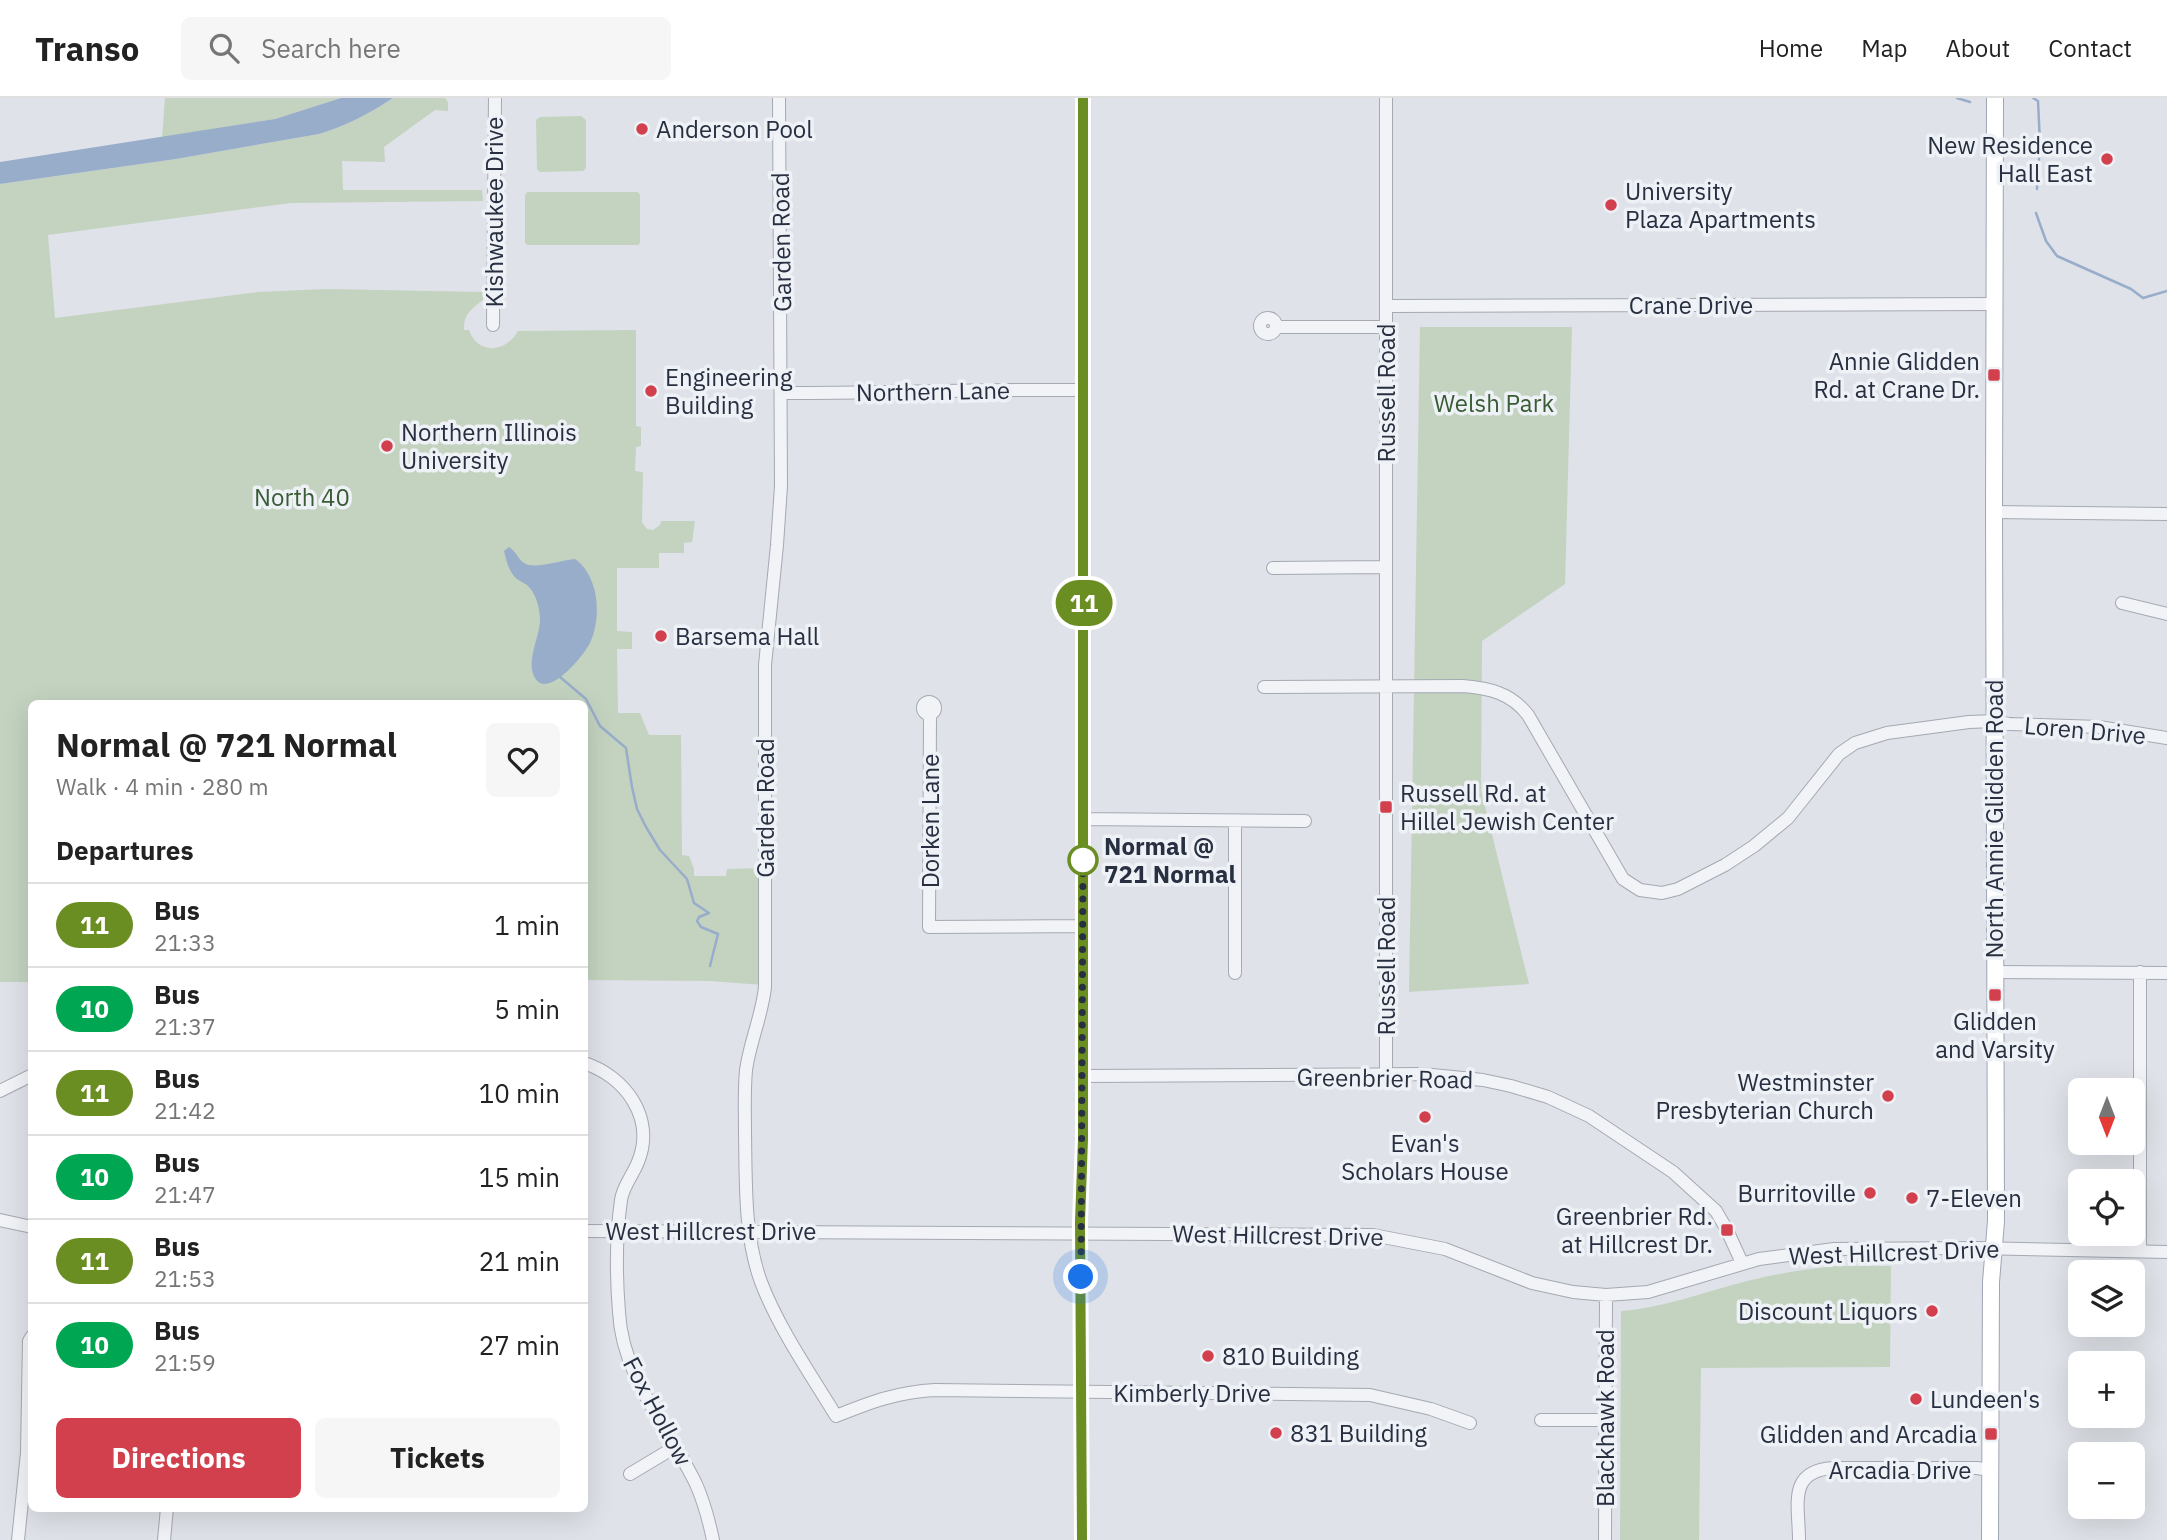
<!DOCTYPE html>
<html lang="en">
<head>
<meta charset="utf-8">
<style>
	body { margin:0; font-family:"IBM Plex Sans",sans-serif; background:#f6f6f6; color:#222; height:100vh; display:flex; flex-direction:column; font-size:26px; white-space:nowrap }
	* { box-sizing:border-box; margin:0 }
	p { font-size:23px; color:#767676 }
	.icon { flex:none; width:38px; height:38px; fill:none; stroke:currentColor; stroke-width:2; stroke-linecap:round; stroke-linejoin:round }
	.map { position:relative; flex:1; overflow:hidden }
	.drawer { position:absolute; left:28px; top:602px; width:560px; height:812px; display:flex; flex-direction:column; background:#fff; border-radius:10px; box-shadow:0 7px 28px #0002 }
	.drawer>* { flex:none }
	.badge { padding:0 14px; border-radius:23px; font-size:24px; line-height:46px }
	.needle { width:46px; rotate:180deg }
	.controls { position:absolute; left:2068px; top:980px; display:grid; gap:14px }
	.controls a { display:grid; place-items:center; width:77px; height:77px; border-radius:10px; background:#fff; box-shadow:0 7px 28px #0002; font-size:35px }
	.you { position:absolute; width:35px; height:35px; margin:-18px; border:5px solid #fff; border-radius:50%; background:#1a73e8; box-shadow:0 0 0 10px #1a73e833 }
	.map>.badge { position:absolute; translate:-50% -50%; box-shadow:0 0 0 4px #fff }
	h2 { padding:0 28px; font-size:26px; line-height:63px }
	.round { display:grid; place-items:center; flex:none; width:74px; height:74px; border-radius:10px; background:#f6f6f6 }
	.overview { display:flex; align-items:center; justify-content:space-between; height:119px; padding:0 28px }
	h1 { font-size:33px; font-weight:800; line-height:52px }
	.cta { display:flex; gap:14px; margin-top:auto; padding:14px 28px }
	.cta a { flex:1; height:80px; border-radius:10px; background:#d1404c; color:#fff; font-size:28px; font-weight:800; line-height:80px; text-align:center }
	.cta a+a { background:#f6f6f6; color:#222 }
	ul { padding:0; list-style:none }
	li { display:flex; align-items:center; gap:21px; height:84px; padding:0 28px; border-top:2px solid #e0e0e0 }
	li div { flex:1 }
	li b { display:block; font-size:26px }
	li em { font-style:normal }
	li .badge { min-width:77px; font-weight:700; text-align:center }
	header { display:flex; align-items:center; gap:42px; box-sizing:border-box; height:98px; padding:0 35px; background:#fff; border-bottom:2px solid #e0e0e0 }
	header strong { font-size:33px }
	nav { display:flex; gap:38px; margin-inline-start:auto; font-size:24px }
	.search { width:490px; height:63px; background:#f6f6f6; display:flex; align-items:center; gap:18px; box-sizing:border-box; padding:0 24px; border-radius:10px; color:#767676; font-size:26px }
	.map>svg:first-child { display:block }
	.green { fill:#c3d3c0 }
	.water { fill:#98adca }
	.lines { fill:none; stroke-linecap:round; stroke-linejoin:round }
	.stream { stroke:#98adca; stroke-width:2.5 }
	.minor-casing { stroke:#a4a9b2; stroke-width:14 }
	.major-casing { stroke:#9ea5b4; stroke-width:18 }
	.minor { stroke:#f1f3f7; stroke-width:12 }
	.major { stroke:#fff; stroke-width:16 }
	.line-casing { stroke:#fff; stroke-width:16 }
	.line { stroke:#6b8e23; stroke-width:10 }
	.walk { stroke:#272f40; stroke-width:7; stroke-dasharray:0 12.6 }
	.poi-dot { fill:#d1404c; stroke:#eef1f6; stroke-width:2.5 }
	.stop-dot { fill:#fff; stroke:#6b8e23; stroke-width:3.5 }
	.labels { text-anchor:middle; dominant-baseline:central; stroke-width:7; stroke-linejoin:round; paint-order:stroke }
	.poi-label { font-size:24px; fill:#272f40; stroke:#eef1f6; text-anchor:start }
	.street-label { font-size:24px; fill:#272f40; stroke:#eef1f6 }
	.park-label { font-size:24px; fill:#395c34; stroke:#eef1f6 }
	.stop-label { font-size:24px; font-weight:bold; fill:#272f40; stroke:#eef1f6; text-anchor:start }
</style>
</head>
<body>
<header>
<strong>Transo</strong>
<div class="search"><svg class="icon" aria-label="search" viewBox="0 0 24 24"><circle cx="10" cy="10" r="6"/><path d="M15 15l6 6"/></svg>Search here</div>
<nav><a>Home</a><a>Map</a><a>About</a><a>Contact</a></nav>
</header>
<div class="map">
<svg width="2167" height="1442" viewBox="0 0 2167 1442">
	<rect width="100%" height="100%" fill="#dfe2e8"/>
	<path class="green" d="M165 0H341L275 21 162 40Z
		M393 0H445L448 4V13L435 12 384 49 385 64 342 63 343 92H482L483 103 291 105 48 137 55 220 257 194 327 191 483 194V202C471 211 463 217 464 232H469C478 258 507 254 518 233L636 232V328L641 329V348L636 349 635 373 643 374 642 424 647 431 653 432 660 427 661 423H695L692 444 684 445V455H659V470H617V533L632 534V551H617L618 615H640L649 637H681L682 757 689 758 694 771V778H726L727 771 763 770V887L710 883 585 882 584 606H32L31 884H0V86L176 61 319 36C346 28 369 16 393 0Z
		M581 18 586 22V70L583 73 540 74 537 71 536 22 540 19Z
		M527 94H638L640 97V145L638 147H528L525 145V97Z
		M1420 229H1572L1565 486 1482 543 1481 692 1529 886 1409 894Z
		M1837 1168H1891L1890 1269 1701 1270 1699 1442H1620L1621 1213C1661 1210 1698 1196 1736 1186 1769 1177 1803 1171 1837 1168Z"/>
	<path class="water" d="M341 0H393C369 16 346 28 319 36L176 61 0 86V64L275 21Z
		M509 449C516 453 518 461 524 465 534 472 562 462 575 461 599 478 602 519 590 545 584 557 548 602 535 580 525 564 540 539 540 522 540 510 536 495 527 487 523 484 517 482 514 478 508 471 506 461 504 453Z"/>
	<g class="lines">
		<path class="stream" d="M1957 0 1970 4
			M2033 0 2038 3 2040 45 2037 91
			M2036 115 2046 143 2057 158 2131 191 2143 200 2167 193
			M560 579 586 601 600 628 626 650 632 689 637 711 646 729 660 752 687 781 694 805 709 815 699 819 697 823 701 829 718 836 710 868"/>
		<g class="minor-casing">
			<path id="minor" d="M779 0 781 388 777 447 765 567V889C762 918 750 943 746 972 744 993 745 1015 745 1036 746 1085 744 1137 761 1184 779 1231 810 1275 836 1318 871 1304 897 1294 935 1292L1370 1297 1431 1311 1470 1325
				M1387 208 1994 206
				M1260 228a8 8 0 1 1 16 0a8 8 0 1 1-16 0Z
				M493 227 495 0
				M1276 229H1387
				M782 295C883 295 984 291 1084 292
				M1994 414 2167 416
				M1273 470 1385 469
				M2122 505 2167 516
				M1264 589 1463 588C1489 590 1511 595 1528 617L1623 781 1640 792 1662 795 1678 791 1725 767 1754 748 1788 720 1839 656 1855 645 1887 635 1969 624 1994 623 2009 626 2099 629 2167 640
				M923 610a6 6 0 1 1 12 0a6 6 0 1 1-12 0Z
				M930 617 929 829 1083 828
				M1083 721 1305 723
				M1235 723V875
				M1994 874 2167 875
				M2140 874V1153
				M584 965C625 978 656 1020 638 1064 633 1077 623 1088 621 1102 616 1138 616 1178 619 1214 622 1279 669 1330 696 1386 704 1404 709 1423 713 1442
				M1386 977V0
				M1083 978 1422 976 1483 982 1511 988 1548 999 1589 1018 1673 1074 1716 1113 1727 1132 1742 1165
				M0 993 32 977
				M0 1122 32 1129
				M584 1133 1373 1137 1445 1151 1532 1185 1573 1194 1606 1197 1648 1194 1759 1161 1834 1151 1976 1150 2167 1154
				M1541 1322H1605
				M630 1376 675 1349
				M18 1442 27 1355 29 1243 32 1238
				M164 1442 167 1410
				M1082 1442 1080 1124 1083 1041V0
				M1605 1442 1606 1197
				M1799 1442C1799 1407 1787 1373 1833 1370H1977L1990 1372"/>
		</g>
		<g class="major-casing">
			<path id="major" d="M1990 1442 1991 1184 1996 1123 1994 414 1995 0"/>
		</g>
		<use href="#minor" class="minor"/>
		<use href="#major" class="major"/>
	</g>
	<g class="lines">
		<g class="line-casing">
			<path id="line" d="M1082 1442 1080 1124 1083 1041V0"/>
		</g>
		<use href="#line" class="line"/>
		<path class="walk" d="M1081 1179 1083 762"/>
	</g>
	<g class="poi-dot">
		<circle cx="642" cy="31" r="7"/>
		<circle cx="2107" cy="61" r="7"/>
		<circle cx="1611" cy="107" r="7"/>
		<rect x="1987" y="270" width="14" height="14" rx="3.5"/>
		<circle cx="651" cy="293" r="7"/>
		<circle cx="387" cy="348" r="7"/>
		<circle cx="661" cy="538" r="7"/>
		<rect x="1379" y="702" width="14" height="14" rx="3.5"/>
		<rect x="1988" y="890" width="14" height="14" rx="3.5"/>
		<circle cx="1888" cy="998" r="7"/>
		<circle cx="1425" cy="1019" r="7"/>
		<circle cx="1870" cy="1095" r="7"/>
		<circle cx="1912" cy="1100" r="7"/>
		<rect x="1720" y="1125" width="14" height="14" rx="3.5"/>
		<circle cx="1932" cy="1213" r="7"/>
		<circle cx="1208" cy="1258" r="7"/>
		<circle cx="1916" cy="1301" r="7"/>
		<circle cx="1276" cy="1335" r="7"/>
		<rect x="1984" y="1329" width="14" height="14" rx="3.5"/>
	</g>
	<circle class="stop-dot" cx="1083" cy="762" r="14"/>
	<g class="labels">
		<g class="poi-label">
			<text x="656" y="31">Anderson Pool</text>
			<text x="2093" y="47" text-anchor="end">New Residence<tspan x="2093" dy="28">Hall East</tspan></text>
			<text x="1625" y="93">University<tspan x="1625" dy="28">Plaza Apartments</tspan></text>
			<text x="1980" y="263" text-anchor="end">Annie Glidden<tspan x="1980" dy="28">Rd. at Crane Dr.</tspan></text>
			<text x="665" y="279">Engineering<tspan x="665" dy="28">Building</tspan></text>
			<text x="401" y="334">Northern Illinois<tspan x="401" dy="28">University</tspan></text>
			<text x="675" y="538">Barsema Hall</text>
			<text x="1400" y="695">Russell Rd. at<tspan x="1400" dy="28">Hillel Jewish Center</tspan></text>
			<text x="1995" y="923" text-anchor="middle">Glidden<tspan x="1995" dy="28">and Varsity</tspan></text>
			<text x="1874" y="984" text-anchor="end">Westminster<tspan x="1874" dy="28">Presbyterian Church</tspan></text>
			<text x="1425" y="1045" text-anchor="middle">Evan's<tspan x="1425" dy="28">Scholars House</tspan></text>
			<text x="1856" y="1095" text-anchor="end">Burritoville</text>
			<text x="1926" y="1100">7-Eleven</text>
			<text x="1713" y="1118" text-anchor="end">Greenbrier Rd.<tspan x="1713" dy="28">at Hillcrest Dr.</tspan></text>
			<text x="1918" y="1213" text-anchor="end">Discount Liquors</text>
			<text x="1222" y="1258">810 Building</text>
			<text x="1930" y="1301">Lundeen's</text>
			<text x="1290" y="1335">831 Building</text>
			<text x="1977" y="1336" text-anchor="end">Glidden and Arcadia</text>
		</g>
		<g class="street-label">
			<text transform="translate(494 114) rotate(-90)">Kishwaukee Drive</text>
			<text transform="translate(781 144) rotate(-91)">Garden Road</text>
			<text x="1691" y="207">Crane Drive</text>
			<text transform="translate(933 293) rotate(-1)">Northern Lane</text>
			<text transform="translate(1386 295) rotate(-90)">Russell Road</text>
			<text transform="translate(2085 632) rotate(5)">Loren Drive</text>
			<text transform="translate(765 710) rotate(-90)">Garden Road</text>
			<text transform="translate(1994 721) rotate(-90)">North Annie Glidden Road</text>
			<text transform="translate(930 723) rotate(-90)">Dorken Lane</text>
			<text transform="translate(1386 868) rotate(-90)">Russell Road</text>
			<text transform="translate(1385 980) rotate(1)">Greenbrier Road</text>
			<text x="711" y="1133">West Hillcrest Drive</text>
			<text transform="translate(1278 1137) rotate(1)">West Hillcrest Drive</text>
			<text transform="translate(1894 1154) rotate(-2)">West Hillcrest Drive</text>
			<text x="1192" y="1295">Kimberly Drive</text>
			<text transform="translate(658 1313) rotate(62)">Fox Hollow</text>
			<text transform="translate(1605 1320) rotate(-90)">Blackhawk Road</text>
			<text x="1900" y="1372">Arcadia Drive</text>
		</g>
		<g class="park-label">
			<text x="1494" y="305">Welsh Park</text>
			<text x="302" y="399">North 40</text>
		</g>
		<g class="stop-label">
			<text x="1104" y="748">Normal @<tspan x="1104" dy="28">721 Normal</tspan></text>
		</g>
	</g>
</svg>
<div class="controls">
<a><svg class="needle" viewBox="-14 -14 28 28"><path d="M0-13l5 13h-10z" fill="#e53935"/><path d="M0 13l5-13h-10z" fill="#767676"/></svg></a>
<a><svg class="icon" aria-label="locate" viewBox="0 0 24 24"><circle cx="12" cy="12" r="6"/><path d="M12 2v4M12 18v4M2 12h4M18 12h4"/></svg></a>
<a><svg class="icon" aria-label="layers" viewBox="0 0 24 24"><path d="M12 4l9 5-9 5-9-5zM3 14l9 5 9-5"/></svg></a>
<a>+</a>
<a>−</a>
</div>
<div class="you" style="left:1081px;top:1179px"></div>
<b class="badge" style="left:1084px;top:505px;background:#6b8e23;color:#fff">11</b>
<section class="drawer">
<div class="overview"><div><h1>Normal @ 721 Normal</h1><p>Walk · 4 min · 280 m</p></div><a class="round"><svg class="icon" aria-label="heart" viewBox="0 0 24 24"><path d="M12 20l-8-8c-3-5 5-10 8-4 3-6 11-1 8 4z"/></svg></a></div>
<h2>Departures</h2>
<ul>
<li><span class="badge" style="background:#6b8e23;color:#fff">11</span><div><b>Bus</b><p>21:33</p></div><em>1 min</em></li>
<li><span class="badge" style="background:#00a651;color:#fff">10</span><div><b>Bus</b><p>21:37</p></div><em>5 min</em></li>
<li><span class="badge" style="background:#6b8e23;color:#fff">11</span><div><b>Bus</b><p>21:42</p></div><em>10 min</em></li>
<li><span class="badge" style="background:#00a651;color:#fff">10</span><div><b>Bus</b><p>21:47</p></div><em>15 min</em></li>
<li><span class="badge" style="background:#6b8e23;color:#fff">11</span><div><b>Bus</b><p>21:53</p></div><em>21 min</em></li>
<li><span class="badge" style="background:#00a651;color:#fff">10</span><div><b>Bus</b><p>21:59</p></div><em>27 min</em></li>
</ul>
<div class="cta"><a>Directions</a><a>Tickets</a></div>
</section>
</div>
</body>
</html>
